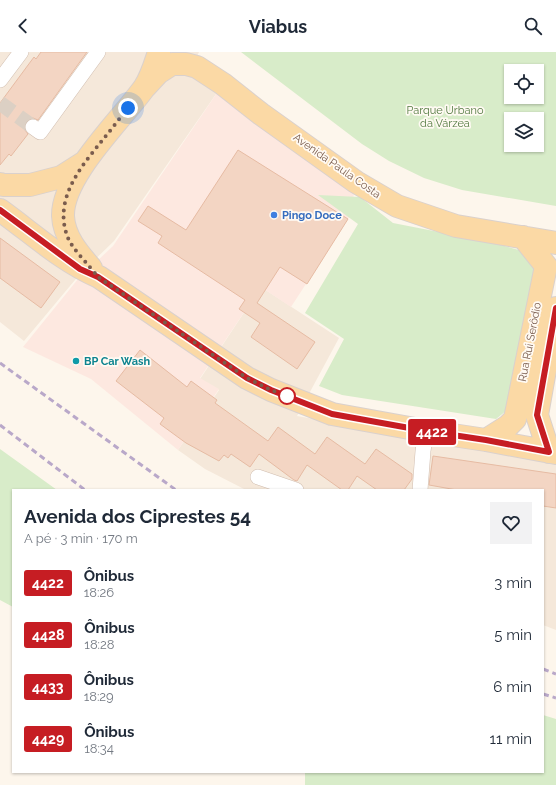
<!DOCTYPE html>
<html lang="pt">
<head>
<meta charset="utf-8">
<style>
	body { margin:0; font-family:Raleway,sans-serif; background:#f2f2f3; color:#1f2937; height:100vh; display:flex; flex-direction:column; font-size:15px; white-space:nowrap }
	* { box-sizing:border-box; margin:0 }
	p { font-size:13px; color:#747a83 }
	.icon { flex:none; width:22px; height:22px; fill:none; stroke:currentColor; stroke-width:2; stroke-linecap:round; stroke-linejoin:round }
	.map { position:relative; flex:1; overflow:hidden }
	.side { position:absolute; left:12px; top:437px; width:532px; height:284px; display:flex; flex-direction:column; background:#fff; border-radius:0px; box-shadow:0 1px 3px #0004 }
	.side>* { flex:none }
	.badge { padding:0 8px; border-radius:3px; font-size:14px; line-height:26px }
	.buttons { position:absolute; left:504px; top:12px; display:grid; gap:8px }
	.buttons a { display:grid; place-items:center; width:40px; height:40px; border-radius:0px; background:#fff; box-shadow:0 1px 3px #0004; font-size:20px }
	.you { position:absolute; width:20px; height:20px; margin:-10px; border:3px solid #fff; border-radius:50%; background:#1a73e8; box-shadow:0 0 0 6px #1a73e833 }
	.map>.badge { position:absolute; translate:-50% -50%; box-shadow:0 0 0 2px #fff }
	.round { display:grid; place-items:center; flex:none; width:42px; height:42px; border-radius:0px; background:#f2f2f3 }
	.summary { display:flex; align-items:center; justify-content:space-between; height:68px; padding:0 12px }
	h1 { font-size:19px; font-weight:700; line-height:30px }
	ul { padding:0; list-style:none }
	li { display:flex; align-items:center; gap:12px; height:52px; padding:0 12px }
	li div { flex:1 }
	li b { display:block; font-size:15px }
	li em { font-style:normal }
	li .badge { min-width:44px; font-weight:700; text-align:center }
	header { display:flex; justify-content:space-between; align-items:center; height:52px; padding:0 12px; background:#fff; font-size:18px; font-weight:700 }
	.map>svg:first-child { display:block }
	.residential { fill:#f5e8da }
	.commercial { fill:#fde8e0 }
	.green { fill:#d8ecc9; fill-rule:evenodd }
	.building { fill:#f3d5c3; stroke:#e6bba3 }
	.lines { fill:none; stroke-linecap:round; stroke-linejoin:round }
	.minor-tunnel { stroke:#dcd0c4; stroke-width:15; stroke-dasharray:15 8; stroke-linecap:butt }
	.minor-casing { stroke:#d1beb0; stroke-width:16 }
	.primary-casing { stroke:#dad1cd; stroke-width:24 }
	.minor { stroke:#fff; stroke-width:15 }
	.primary { stroke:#fbd9a5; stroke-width:22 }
	.rail { stroke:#b9a8c9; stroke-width:3; stroke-dasharray:6 4; stroke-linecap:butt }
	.line-casing { stroke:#fff; stroke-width:9 }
	.line { stroke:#c61d23; stroke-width:6 }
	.walk { stroke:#7a5c4d; stroke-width:4; stroke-dasharray:0 7.2 }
	.shop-dot { fill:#3f7fe0; stroke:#fffaf3; stroke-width:1.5 }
	.culture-dot { fill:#0f9aa8; stroke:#fffaf3; stroke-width:1.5 }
	.stop-dot { fill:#fff; stroke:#c61d23; stroke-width:2 }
	.labels { text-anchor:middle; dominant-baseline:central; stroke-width:3.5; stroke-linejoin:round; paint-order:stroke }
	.park-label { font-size:11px; fill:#537a41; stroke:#fffaf3 }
	.street-label { font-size:11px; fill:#7a5c4d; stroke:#fffaf3 }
	.shop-label { font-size:11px; font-weight:bold; fill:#366cbe; stroke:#fffaf3; text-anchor:start }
	.culture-label { font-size:11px; font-weight:bold; fill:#0d838f; stroke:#fffaf3; text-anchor:start }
</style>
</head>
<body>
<header><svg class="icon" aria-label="back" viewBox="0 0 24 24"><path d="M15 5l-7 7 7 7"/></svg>Viabus<svg class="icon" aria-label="search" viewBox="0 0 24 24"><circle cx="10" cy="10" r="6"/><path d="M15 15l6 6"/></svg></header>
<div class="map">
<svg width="556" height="733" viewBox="0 0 556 733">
	<rect width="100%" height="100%" fill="#fdf6ec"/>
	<path class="residential" d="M0 0H199L196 7 223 32 114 189 80 222 24 289 0 270Z
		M261 235 339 286 297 364 556 409V578L543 573V438H246L205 417 178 398 219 338 200 327Z"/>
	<path class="commercial" d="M223 32 356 130 350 164 291 255 261 235 200 326 219 337 178 398 91 327 23 295 78 227 113 194Z"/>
	<path class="green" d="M241 0H556V154L462 138 424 126 389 109 362 92ZM511 19H537V45H511ZM511 67H537V93H511Z
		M318 143 360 145 393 171 490 190 526 200 537 219 511 355 496 367 342 343 319 334 344 287 305 261 358 172Z
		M0 397 57 438H13V555L0 548Z
		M543 663 556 667V733H305V720H543Z"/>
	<path class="building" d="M41 0H87L38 68 33 66 30 67 26 69 24 75 25 78 28 82 11 104 9 102 0 113V51L34 5 36 7Z
		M238 98 348 167 307 232 280 215 257 251 315 290 297 317 251 285 260 271 239 257 245 248 158 191 162 184 138 169 148 154 186 178Z
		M0 186 60 230 41 256 0 226Z
		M140 298 187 335 191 329 217 348 215 351 268 389 278 375 315 402 327 385 365 412 376 397 412 422V427L404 438H377L357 424 348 438H342L307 413 297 429 294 428 259 402 250 415 231 402 228 406 224 403 219 409 186 391 160 372 164 366 116 329Z
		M433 404 556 422V456L543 454V438H457L429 433Z"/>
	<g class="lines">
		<path class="minor-tunnel" d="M0 51 33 75"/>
		<g class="minor-casing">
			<path id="minor" d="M0 28 21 0
				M33 75 40 80 98 0
				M258 425 296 438
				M420 438 423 399 426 379"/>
		</g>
		<g class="primary-casing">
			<path id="primary" d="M145 35 158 21 172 12H186L197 15 223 32 261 62 356 130 397 154 456 174 556 191
				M0 132 3 133H30L61 125 83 111
				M0 158C32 181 62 209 99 225L247 326 271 338 332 362 426 379 486 388 556 401
				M91 216C78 201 64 185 63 164 62 124 121 68 144 36 151 26 155 12 159 0
				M486 388 508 374 515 367 546 214 523 185
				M549 400 537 363 556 256"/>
		</g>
		<use href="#minor" class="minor"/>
		<use href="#primary" class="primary"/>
		<path class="rail" d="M0 311 176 438
			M0 373 85 438
			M543 617 556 622
			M543 642 556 646"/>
	</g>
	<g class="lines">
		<g class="line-casing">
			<path id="line" d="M0 158 80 217 98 225 247 326 271 338 332 362 426 379 486 388 549 400 537 363 556 256"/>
		</g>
		<use href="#line" class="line"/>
		<path class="walk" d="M128 56C119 67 110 79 101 90 79 117 53 149 68 186 73 198 90 214 98 225L247 326 271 338 287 344"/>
	</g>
	<circle class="shop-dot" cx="274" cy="163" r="4"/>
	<circle class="culture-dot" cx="76" cy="309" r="4"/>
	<circle class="stop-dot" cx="287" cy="344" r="8"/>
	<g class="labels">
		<g class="park-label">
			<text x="445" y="58">Parque Urbano<tspan x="445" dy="13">da Várzea</tspan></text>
		</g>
		<g class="street-label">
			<text transform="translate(337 114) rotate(35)">Avenida Paula Costa</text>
			<text transform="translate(530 290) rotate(-79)">Rua Rui Serôdio</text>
		</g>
		<g class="shop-label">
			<text x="282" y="163">Pingo Doce</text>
		</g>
		<g class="culture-label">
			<text x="84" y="309">BP Car Wash</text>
		</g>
	</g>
</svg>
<div class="buttons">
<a><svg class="icon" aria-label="locate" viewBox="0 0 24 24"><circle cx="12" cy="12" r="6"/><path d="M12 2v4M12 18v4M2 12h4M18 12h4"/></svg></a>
<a><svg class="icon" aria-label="layers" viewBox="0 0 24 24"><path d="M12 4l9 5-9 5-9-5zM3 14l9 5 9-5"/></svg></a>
</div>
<div class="you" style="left:128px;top:56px"></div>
<b class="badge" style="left:432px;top:380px;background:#c61d23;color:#fff">4422</b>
<section class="side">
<div class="summary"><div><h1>Avenida dos Ciprestes 54</h1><p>A pé · 3 min · 170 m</p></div><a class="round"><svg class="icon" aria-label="heart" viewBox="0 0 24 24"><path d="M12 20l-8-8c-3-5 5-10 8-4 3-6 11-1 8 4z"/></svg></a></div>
<ul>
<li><span class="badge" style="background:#c61d23;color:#fff">4422</span><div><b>Ônibus</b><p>18:26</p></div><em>3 min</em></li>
<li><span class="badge" style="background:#c61d23;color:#fff">4428</span><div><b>Ônibus</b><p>18:28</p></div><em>5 min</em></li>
<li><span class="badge" style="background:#c61d23;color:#fff">4433</span><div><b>Ônibus</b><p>18:29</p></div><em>6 min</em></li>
<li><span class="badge" style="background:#c61d23;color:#fff">4429</span><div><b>Ônibus</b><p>18:34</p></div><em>11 min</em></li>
</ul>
</section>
</div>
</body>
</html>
